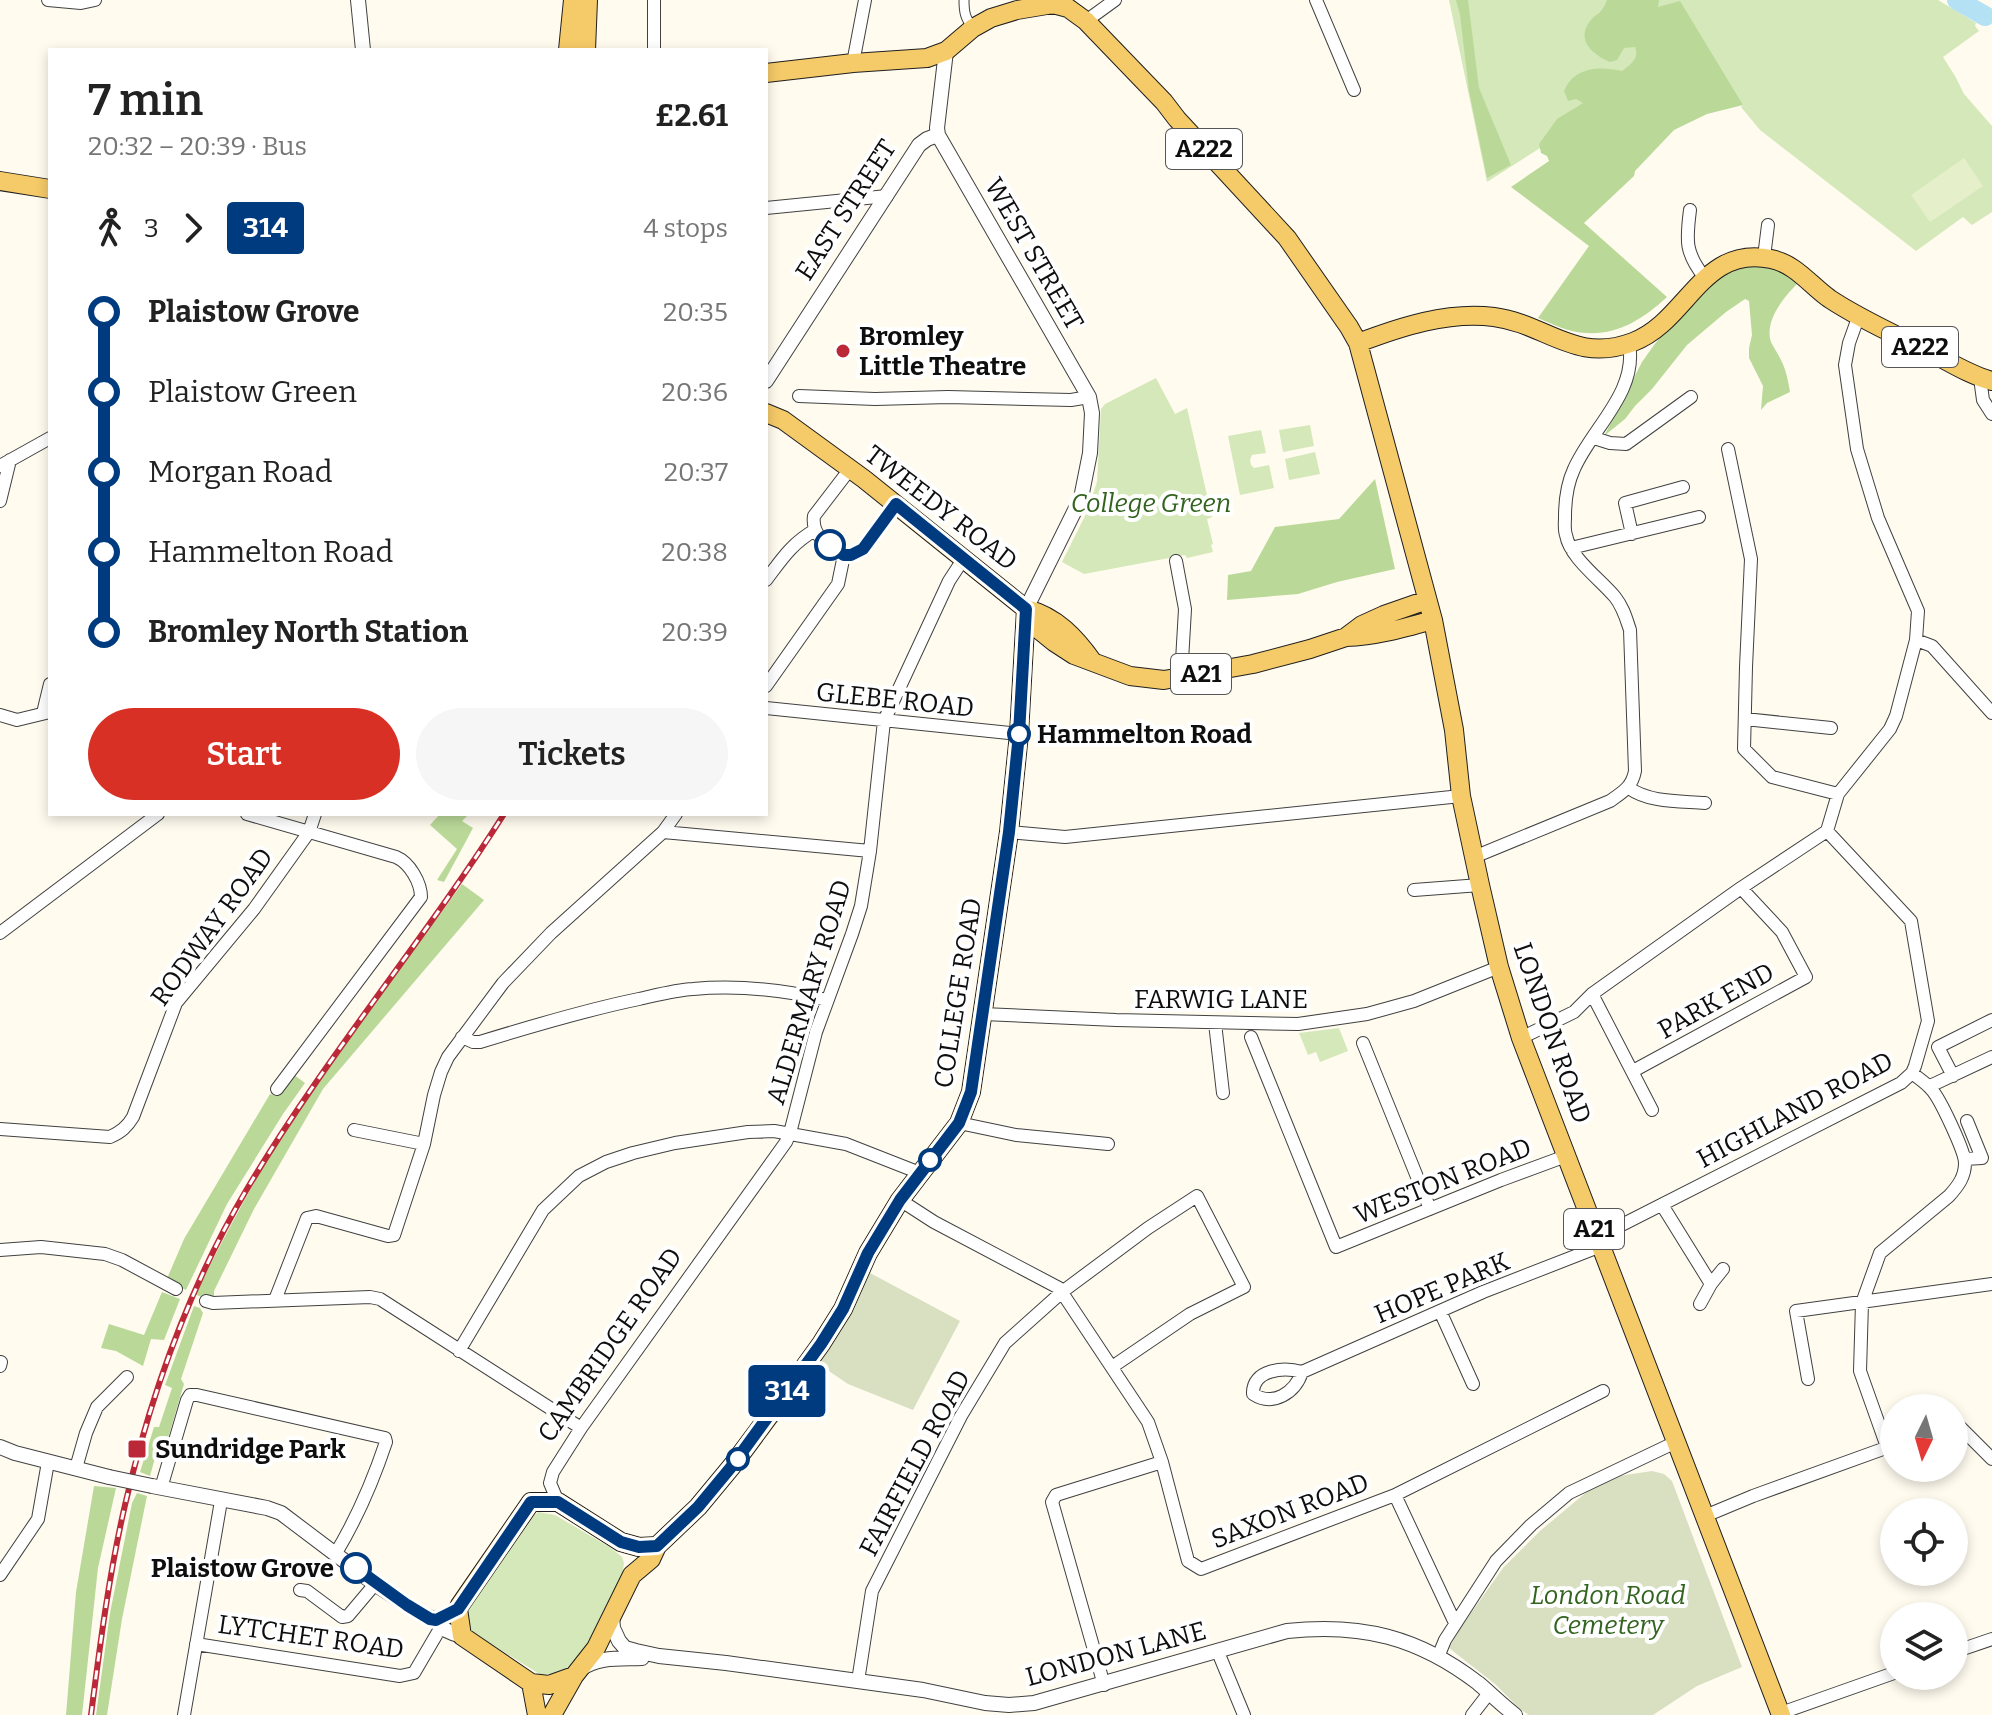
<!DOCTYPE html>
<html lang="en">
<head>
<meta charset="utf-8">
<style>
	body { margin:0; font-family:Bitter,serif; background:#f6f6f6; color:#222; height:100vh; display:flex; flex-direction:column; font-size:30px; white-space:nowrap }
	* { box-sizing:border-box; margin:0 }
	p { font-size:26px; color:#767676 }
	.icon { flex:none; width:44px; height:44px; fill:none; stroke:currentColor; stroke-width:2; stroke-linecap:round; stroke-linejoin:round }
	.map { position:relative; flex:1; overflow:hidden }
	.sheet { position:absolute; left:48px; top:48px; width:720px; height:768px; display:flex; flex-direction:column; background:#fff; border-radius:0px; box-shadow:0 4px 12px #0003 }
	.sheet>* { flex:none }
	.badge { padding:0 16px; border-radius:6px; font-size:28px; line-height:52px }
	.needle { width:52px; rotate:185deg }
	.fabs { position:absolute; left:1880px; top:1394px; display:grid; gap:16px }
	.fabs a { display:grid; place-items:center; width:88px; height:88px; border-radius:50%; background:#fff; box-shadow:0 4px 12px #0003; font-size:40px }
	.map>.badge { position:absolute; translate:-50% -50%; box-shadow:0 0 0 4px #fff }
	.legs { display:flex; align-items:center; gap:12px; height:88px; padding:0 40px; font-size:26px }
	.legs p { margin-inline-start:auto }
	.head { display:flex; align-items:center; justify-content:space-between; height:136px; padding:0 40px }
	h1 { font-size:44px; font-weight:600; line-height:60px }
	.primary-button { display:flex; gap:16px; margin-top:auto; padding:16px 40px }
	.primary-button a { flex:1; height:92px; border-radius:48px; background:#d93025; color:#fff; font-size:32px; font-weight:600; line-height:92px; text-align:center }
	.primary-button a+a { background:#f6f6f6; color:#222 }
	ul { padding:0 40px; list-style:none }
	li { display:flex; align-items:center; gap:28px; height:80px; font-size:30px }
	li i { display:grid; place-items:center; width:12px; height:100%; margin:0 10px; background:currentColor }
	li i::after { content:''; width:20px; height:20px; margin:-10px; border:6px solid; border-radius:50%; background:#fff }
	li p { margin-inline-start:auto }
	li:first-child i { background:linear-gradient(#0000 50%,currentColor 0) }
	li:last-child i { background:linear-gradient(currentColor 50%,#0000 0) }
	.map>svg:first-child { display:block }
	.green { fill:#d5e8b9 }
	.forest { fill:#bad999 }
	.cemetery { fill:#d8e0c1 }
	.pitch { fill:#e5f0cb }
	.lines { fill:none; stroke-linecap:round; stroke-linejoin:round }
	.river { stroke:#b5e1f5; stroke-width:20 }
	.pedestrian-casing { stroke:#414141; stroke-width:11 }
	.minor-casing { stroke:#414141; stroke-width:14 }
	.tertiary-casing { stroke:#414141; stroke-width:16 }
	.primary-casing { stroke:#1f1f1f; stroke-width:20 }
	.pedestrian { stroke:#fff; stroke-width:9 }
	.minor { stroke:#fff; stroke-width:12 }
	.tertiary { stroke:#fff; stroke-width:14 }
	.primary { stroke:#f5ca68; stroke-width:18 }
	.rail-casing { stroke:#bb2939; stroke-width:6 }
	.rail { stroke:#fff; stroke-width:3; stroke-dasharray:9; stroke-linecap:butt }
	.tertiary-bridge-casing { stroke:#414141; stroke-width:16; stroke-linecap:butt }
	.tertiary-bridge { stroke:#fff; stroke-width:14 }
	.line-1-casing { stroke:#fff; stroke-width:18 }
	.line-1 { stroke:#003b80; stroke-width:12 }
	.poi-dot { fill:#bb2939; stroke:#fff; stroke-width:3 }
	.stop-1-dot { fill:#fff; stroke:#003b80; stroke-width:4 }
	.labels { text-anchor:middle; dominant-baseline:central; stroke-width:8; stroke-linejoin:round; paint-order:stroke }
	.shield { fill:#fff; stroke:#565656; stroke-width:2 }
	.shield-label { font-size:24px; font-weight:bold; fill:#0e0e0e }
	.street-label { font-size:26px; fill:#0e0e0e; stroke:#fff }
	.poi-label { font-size:26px; font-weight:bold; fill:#0e0e0e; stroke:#fff; text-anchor:start }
	.park-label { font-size:26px; font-style:italic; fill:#32641f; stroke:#fff }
	.stop-label { font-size:26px; font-weight:bold; fill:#0e0e0e; stroke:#fff; text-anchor:start }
</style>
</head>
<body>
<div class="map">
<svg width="1992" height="1715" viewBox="0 0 1992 1715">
	<rect width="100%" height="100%" fill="#fffbef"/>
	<path class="green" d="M1449 0H1938L1976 23 1975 26 1979 31 1943 57 1955 76 1964 94 1992 126V212L1972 225 1963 217 1916 251 1760 130 1741 107 1743 105 1678 60 1487 182Z
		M1156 378 1175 414 1187 408 1212 517 1207 519 1213 544 1211 545 1213 552 1187 558 1185 555 1084 574 1062 562 1087 512 1097 482 1101 409 1105 404Z
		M1310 425 1314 446 1283 452 1279 430Z
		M1261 430 1266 453 1252 455 1250 460 1251 465 1254 468 1269 465 1274 488 1240 495 1228 436Z
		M1315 452 1320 474 1289 480 1285 459Z
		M1339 1028 1348 1051 1320 1062 1316 1052 1308 1055 1299 1033Z
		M538 1512 555 1515 611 1548 622 1557 624 1563 622 1577 596 1635 577 1660 560 1673 541 1675 472 1632 463 1621 468 1603 524 1524Z"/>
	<path class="forest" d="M1456 0H1468L1479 88 1511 165 1487 178 1469 91 1460 15Z
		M1607 0H1659L1658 7 1680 1 1743 105 1707 114 1674 130 1635 171 1634 176 1584 223 1667 297C1639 323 1608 341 1568 330 1558 327 1548 322 1538 318L1589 246 1511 187 1549 161 1547 156 1541 153 1539 144 1557 119 1583 103 1576 99 1568 101 1564 91C1574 67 1599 66 1622 71 1630 65 1640 58 1635 47L1624 48 1617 60 1610 62C1594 55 1575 41 1590 21 1599 11 1601 15 1607 0Z
		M1749 262 1780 270 1797 284C1784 297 1764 321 1771 342 1774 348 1778 354 1781 360 1786 370 1788 380 1790 392L1767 403 1761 410 1763 386 1749 358V348L1752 335 1749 301 1745 299 1726 312 1687 345 1652 389 1635 406 1625 419 1604 436 1642 362 1654 345 1691 300 1721 272Z
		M1375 479 1395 569 1337 582 1298 594 1227 600 1228 575 1251 571 1275 527 1339 519Z
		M440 814H469L462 821 473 828 444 882 437 880 457 849 430 825Z
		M462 884 484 900 323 1089 254 1209 214 1291V1299H205L195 1294C224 1238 253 1181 287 1128 342 1044 404 965 462 884Z
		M293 1074 305 1083 283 1114 227 1204 186 1290 166 1281 184 1239 270 1094 278 1096Z
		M162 1292 180 1299 164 1340 151 1339 143 1366 116 1351 101 1348 109 1324 144 1335Z
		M194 1306 200 1308 203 1313 181 1379 184 1384 168 1438 161 1436 150 1476 140 1472 154 1427H159L172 1388 165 1385Z
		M94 1486 116 1488 98 1568 82 1715H66L76 1592Z
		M137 1493 147 1496 122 1619 107 1715H96L110 1613 132 1503Z"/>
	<path class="cemetery" d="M870 1273 960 1321 913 1410 848 1384 817 1363 841 1330Z
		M1652 1471 1664 1474 1672 1481 1742 1667 1697 1686 1653 1715H1529L1520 1709 1495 1684 1449 1648 1461 1627 1503 1568 1540 1531 1589 1490 1604 1480 1619 1476Z"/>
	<path class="pitch" d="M1964 158 1983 186 1930 222 1911 195Z"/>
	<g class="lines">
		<path class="river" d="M1957 0 1985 16"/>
		<g class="pedestrian-casing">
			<path id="pedestrian" d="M964 0C964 12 965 18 973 28"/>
		</g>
		<g class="minor-casing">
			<path id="minor" d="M48 0 81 3 95 0
				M1316 0 1354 90
				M1086 21 1115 0
				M654 50V0
				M853 63 865 0
				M766 208 887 196
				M1690 210C1686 241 1685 253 1705 278
				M1764 257 1768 225
				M1980 378 1983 400 1992 414
				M799 396 875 399 948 397 1071 400 1089 397
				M1594 438 1610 443 1626 444 1691 397
				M1728 449 1751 559 1746 667 1744 749 1772 777 1838 794
				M0 466 50 438
				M850 469 814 516C811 537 829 545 844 555H851L863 549 896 504
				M0 501 10 460
				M1632 534 1625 503 1683 487
				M1571 548 1699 517
				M1176 561 1185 609 1181 678
				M766 580C782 559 791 544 815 530
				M1916 640 1932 646 1992 713
				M766 686 838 584 844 555
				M766 708 1019 734
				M45 713 44 709 50 684
				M0 715 17 720 50 712
				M1745 719 1831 728
				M1629 788C1650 803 1680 801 1705 803
				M247 814 396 857C410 863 421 883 421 897L277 1089
				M663 832 870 851
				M1009 832 1065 837 1461 796
				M1474 857 1610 801C1623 792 1632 787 1635 771L1630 630C1626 618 1623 607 1615 597 1600 579 1570 558 1566 535 1564 530 1565 522 1565 517 1565 500 1567 484 1574 469 1592 428 1638 392 1629 344
				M1414 890 1480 885
				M0 933 158 814
				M1592 994 1652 1110
				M983 1014 1116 1020 1298 1024 1367 1014 1414 1001 1499 967
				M1215 1023 1223 1093
				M462 1037 473 1042H480C532 1026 585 1010 639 999 657 995 675 990 693 989 737 985 784 990 827 1000
				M1251 1037 1336 1247 1501 1180 1566 1156
				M1521 1038 1574 1012 1592 994 1741 888 1827 831
				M1363 1043 1430 1209
				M1633 1071 1806 977 1782 932 1741 888
				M1953 1076 1938 1047 1992 1020
				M1930 1086 1992 1057
				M959 1123 1016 1135 1108 1144
				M0 1129 110 1137C121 1132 127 1127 133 1117L176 1003 254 909 309 832 315 814
				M354 1130 424 1144
				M1965 1159 1982 1158 1967 1121
				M900 1200 934 1222 1059 1288 1148 1422 1162 1462 1188 1561 1201 1569 1395 1495
				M1662 1205 1711 1284
				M1598 1237 1901 1083 1912 1073 1915 1066 1928 1021 1911 921 1827 831 1838 794 1890 729 1896 716 1916 640 1918 611 1878 518 1857 449 1845 365 1849 343 1859 315
				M0 1250 41 1247 105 1254 122 1260 176 1289
				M275 1300 307 1218 316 1216 388 1236 394 1235 424 1144 434 1095 441 1072 448 1057 503 983 551 933 663 832 676 814
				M206 1301 213 1303 370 1297 380 1299 581 1428
				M1700 1304 1711 1284 1723 1269
				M1440 1311 1473 1384
				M459 1351 543 1210 579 1176 606 1162 633 1153 675 1143 748 1132 774 1131 846 1144 920 1173
				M0 1366 1 1362
				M1302 1372C1295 1393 1273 1407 1253 1394 1252 1369 1284 1367 1302 1372L1483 1292 1601 1246
				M1808 1379 1796 1311 1992 1284
				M1954 1425 1957 1424 1992 1459
				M1887 1447 1860 1371 1862 1303 1880 1253 1949 1196C1958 1186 1965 1177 1965 1163 1965 1152 1940 1098 1931 1089 1926 1083 1918 1078 1912 1073
				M76 1468 86 1433 97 1407 127 1377
				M161 1488 187 1400 190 1395H197L385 1438 386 1442C373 1481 357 1518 336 1553
				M558 1502 550 1483 553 1472 581 1428 786 1142 790 1133 816 1032 852 934 861 906 870 851 884 721 949 581 964 558
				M1705 1516 1753 1496 1894 1445
				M0 1575 38 1519 48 1462
				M300 1590 307 1591 342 1617 348 1616 375 1584
				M1455 1623 1395 1495 1603 1391
				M196 1644 400 1676 414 1673 438 1632 444 1629
				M1218 1652 1244 1715
				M1954 1652 1992 1639
				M1438 1657 1445 1640 1496 1561 1531 1525 1569 1493 1676 1442
				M858 1681 872 1591 961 1416 1005 1343 1062 1292 1148 1228 1197 1196 1244 1287 1190 1314 1112 1367
				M1104 1685 1052 1502 1056 1495 1162 1462
				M1781 1713 1894 1673
				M184 1715 221 1501
				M1472 1715 1489 1693"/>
		</g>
		<g class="tertiary-casing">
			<path id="tertiary" d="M358 0 363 50
				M946 51 937 128 938 135 1089 397 1092 413 1090 453 1081 498 1026 609
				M766 381 919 145 927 139 938 135
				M0 1447 15 1453 109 1477
				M152 1486 267 1508 281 1513 375 1584 421 1614 436 1620C440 1629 453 1634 462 1636
				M612 1616 613 1628 619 1641 625 1648 636 1651 659 1656 726 1663 923 1690 985 1703 1009 1705 1034 1703 1287 1631C1361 1623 1418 1637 1478 1683 1490 1693 1502 1705 1515 1715
				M581 1669C598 1656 622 1659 642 1658"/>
		</g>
		<g class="primary-casing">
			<path id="primary" d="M568 50 573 0
				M586 50 588 0
				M766 73 853 63 927 58 946 51 973 28 991 18 1017 10 1053 4 1068 8 1086 21 1164 102 1177 119 1287 238 1349 327 1358 343 1433 620 1454 730 1461 796 1480 885 1499 967 1521 1038 1781 1715
				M0 181 50 189
				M1358 343C1400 327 1448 311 1494 317 1547 324 1575 364 1633 342 1687 322 1702 244 1771 259 1796 264 1810 285 1830 299 1860 319 1894 334 1926 350 1948 361 1969 375 1992 381
				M766 413 783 420 864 479 1026 609 1033 625 1054 642 1074 655 1130 676 1164 680 1253 664 1310 649 1346 637 1362 625 1384 615 1427 600
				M1026 609C1056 616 1076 638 1093 662
				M1346 637C1376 636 1404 628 1433 620
				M574 1676 549 1685 531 1683 462 1636 458 1609 460 1605 531 1502H558L621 1542 639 1547 657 1546
				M531 1683 537 1715
				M552 1715 574 1676 596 1648 632 1575 651 1559 657 1546 698 1507 732 1466 775 1408 821 1344 843 1309 868 1253 900 1200 959 1123 971 1092 1009 832 1019 734 1026 609"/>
		</g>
		<use href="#pedestrian" class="pedestrian"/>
		<use href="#minor" class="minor"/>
		<use href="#tertiary" class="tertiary"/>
		<use href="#primary" class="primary"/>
		<g class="rail-casing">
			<path id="rail" d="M91 1715C100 1645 109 1574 125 1505 150 1397 190 1285 247 1189 324 1059 423 942 504 814"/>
		</g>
		<use href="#rail" class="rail"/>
		<g class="tertiary-bridge-casing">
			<path id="tertiary-bridge" d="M109 1477 152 1486"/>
		</g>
		<use href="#tertiary-bridge" class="tertiary-bridge"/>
	</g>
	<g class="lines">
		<g class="line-1-casing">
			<path id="line-1" d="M356 1568 407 1605 430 1619 436 1620 458 1609 531 1502H558L621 1542 639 1547 657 1546 698 1507 732 1466 821 1344 843 1309 868 1253 900 1200 959 1123 971 1092 1009 832 1019 734 1026 609 896 504 863 549 851 555H844L830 545"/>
		</g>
		<use href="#line-1" class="line-1"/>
	</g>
	<g class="poi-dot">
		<circle cx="843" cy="351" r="8"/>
		<rect x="127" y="1439" width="20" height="20" rx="4"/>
	</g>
	<g class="stop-1-dot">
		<circle cx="830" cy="545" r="14"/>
		<circle cx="1019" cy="734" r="10"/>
		<circle cx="930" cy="1160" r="10"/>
		<circle cx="738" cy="1459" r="10"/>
		<circle cx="356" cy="1568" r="14"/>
	</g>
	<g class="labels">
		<g class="shield">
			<rect x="1166" y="129" width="76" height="40" rx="6"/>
			<rect x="1882" y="327" width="76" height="40" rx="6"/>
			<rect x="1171" y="654" width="60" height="40" rx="6"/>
			<rect x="1564" y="1209" width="60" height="40" rx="6"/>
		</g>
		<g class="shield-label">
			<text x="1204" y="149">A222</text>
			<text x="1920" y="347">A222</text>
			<text x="1201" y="674">A21</text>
			<text x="1594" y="1229">A21</text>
		</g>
		<g class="street-label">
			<text transform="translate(846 210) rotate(-57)">EAST STREET</text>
			<text transform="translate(1034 254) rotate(60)">WEST STREET</text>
			<text transform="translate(941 508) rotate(38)">TWEEDY ROAD</text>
			<text transform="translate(895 700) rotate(6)">GLEBE ROAD</text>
			<text transform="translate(212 927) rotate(-54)">RODWAY ROAD</text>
			<text transform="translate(809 992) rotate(-73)">ALDERMARY ROAD</text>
			<text transform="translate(958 993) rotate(-81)">COLLEGE ROAD</text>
			<text x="1221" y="999">FARWIG LANE</text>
			<text transform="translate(1716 1001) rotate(-29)">PARK END</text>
			<text transform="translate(1552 1033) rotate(71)">LONDON ROAD</text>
			<text transform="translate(1795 1110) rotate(-28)">HIGHLAND ROAD</text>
			<text transform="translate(1443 1181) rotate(-22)">WESTON ROAD</text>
			<text transform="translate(1442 1288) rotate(-23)">HOPE PARK</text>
			<text transform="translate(610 1345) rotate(-55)">CAMBRIDGE ROAD</text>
			<text transform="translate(915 1463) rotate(-62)">FAIRFIELD ROAD</text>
			<text transform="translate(1290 1511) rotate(-21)">SAXON ROAD</text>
			<text transform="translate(311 1637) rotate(8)">LYTCHET ROAD</text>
			<text transform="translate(1116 1654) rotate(-15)">LONDON LANE</text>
		</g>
		<g class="poi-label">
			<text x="859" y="336">Bromley<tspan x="859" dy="30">Little Theatre</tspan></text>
			<text x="155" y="1449">Sundridge Park</text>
		</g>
		<g class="park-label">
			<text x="1151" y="503">College Green</text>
			<text x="1608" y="1595">London Road<tspan x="1608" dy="30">Cemetery</tspan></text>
		</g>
		<g class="stop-label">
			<text x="1037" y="734">Hammelton Road</text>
			<text x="334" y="1568" text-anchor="end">Plaistow Grove</text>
		</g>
	</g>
</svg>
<div class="fabs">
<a><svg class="needle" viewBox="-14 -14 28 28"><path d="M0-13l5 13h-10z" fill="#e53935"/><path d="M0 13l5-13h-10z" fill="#767676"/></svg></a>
<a><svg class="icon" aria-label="locate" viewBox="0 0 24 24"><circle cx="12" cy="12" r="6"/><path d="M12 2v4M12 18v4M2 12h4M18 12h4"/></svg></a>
<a><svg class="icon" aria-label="layers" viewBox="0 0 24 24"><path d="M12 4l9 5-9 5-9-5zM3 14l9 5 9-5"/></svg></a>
</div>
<b class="badge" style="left:787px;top:1391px;background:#003b80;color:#fff">314</b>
<section class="sheet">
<div class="head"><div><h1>7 min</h1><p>20:32 – 20:39 · Bus</p></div><b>£2.61</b></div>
<div class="legs"><svg class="icon" aria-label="walk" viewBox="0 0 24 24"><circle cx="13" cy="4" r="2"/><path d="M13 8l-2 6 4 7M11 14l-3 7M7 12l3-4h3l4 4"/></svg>3<svg class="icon" aria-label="forward" viewBox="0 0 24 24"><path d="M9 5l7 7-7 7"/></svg><b class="badge" style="background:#003b80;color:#fff">314</b><p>4 stops</p></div>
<ul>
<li><i style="color:#003b80"></i><b>Plaistow Grove</b><p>20:35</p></li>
<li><i style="color:#003b80"></i><span>Plaistow Green</span><p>20:36</p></li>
<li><i style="color:#003b80"></i><span>Morgan Road</span><p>20:37</p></li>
<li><i style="color:#003b80"></i><span>Hammelton Road</span><p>20:38</p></li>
<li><i style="color:#003b80"></i><b>Bromley North Station</b><p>20:39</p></li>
</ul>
<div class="primary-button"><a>Start</a><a>Tickets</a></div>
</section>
</div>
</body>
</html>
